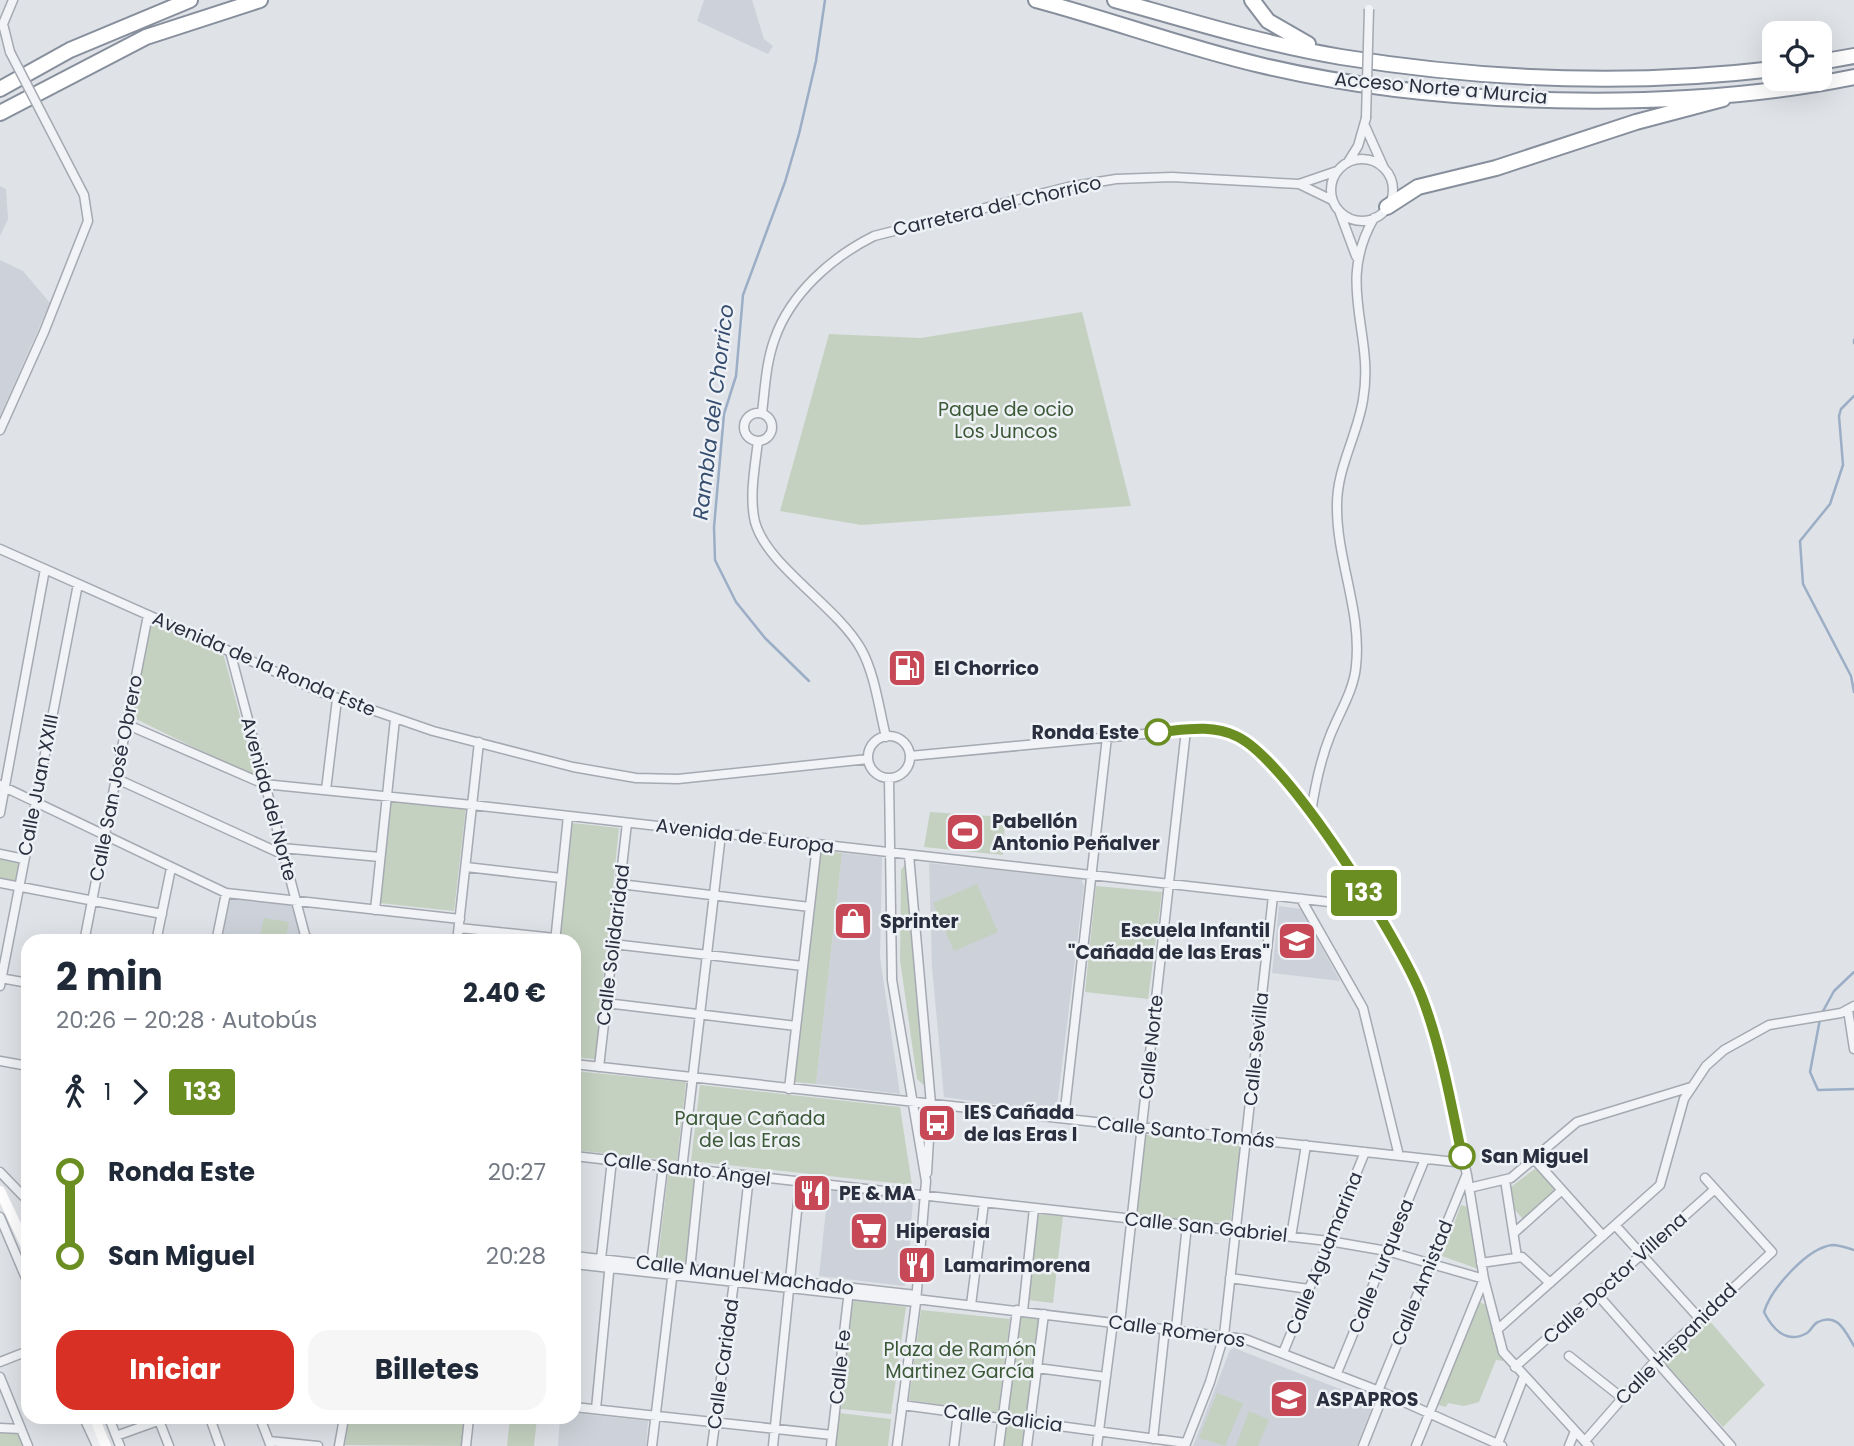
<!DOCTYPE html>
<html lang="es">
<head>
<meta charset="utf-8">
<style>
	body { margin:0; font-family:Poppins,sans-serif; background:#f6f6f7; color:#1f2937; height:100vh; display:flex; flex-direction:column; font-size:26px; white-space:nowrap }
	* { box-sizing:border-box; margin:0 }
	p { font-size:23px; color:#747a83 }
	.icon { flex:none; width:38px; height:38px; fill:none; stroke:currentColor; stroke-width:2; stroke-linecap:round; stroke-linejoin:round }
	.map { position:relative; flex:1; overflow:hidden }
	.drawer { position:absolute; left:21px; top:934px; width:560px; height:490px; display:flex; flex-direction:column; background:#fff; border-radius:21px; box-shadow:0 7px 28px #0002 }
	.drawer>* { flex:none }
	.badge { padding:0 14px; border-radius:5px; font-size:24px; line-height:46px }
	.buttons { position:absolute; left:1762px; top:21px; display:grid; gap:14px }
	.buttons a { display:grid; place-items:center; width:70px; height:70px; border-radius:14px; background:#fff; box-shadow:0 7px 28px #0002; font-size:35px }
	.map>.badge { position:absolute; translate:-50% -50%; box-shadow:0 0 0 4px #fff }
	.legs { display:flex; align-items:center; gap:10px; height:77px; padding:0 35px; font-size:23px }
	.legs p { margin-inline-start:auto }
	.overview { display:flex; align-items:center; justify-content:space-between; height:119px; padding:0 35px }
	h1 { font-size:38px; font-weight:700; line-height:52px }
	.cta { display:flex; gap:14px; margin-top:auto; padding:14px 35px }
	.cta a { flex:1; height:80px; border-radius:21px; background:#d93025; color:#fff; font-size:28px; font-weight:700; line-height:80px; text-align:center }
	.cta a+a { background:#f6f6f7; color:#1f2937 }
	ul { padding:0 35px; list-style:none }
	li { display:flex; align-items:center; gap:24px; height:84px; font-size:26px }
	li i { display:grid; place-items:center; width:10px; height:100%; margin:0 9px; background:currentColor }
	li i::after { content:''; width:18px; height:18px; margin:-9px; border:5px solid; border-radius:50%; background:#fff }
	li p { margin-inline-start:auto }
	li:first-child i { background:linear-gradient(#0000 50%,currentColor 0) }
	li:last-child i { background:linear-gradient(currentColor 50%,#0000 0) }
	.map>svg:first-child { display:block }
	.built { fill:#cdd1d9 }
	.green { fill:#c4d1c0 }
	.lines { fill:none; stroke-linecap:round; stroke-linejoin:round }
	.stream { stroke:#9baec6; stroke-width:2.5 }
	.minor-casing { stroke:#a5a9b1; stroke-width:11 }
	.motorway-casing { stroke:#878f9d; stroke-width:18 }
	.minor { stroke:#f1f3f6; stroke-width:8 }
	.secondary { stroke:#fff; stroke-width:10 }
	.motorway { stroke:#fff; stroke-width:14 }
	.minor-bridge-casing { stroke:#a5a9b1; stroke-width:11; stroke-linecap:butt }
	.minor-bridge { stroke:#f1f3f6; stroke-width:8 }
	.line-1-casing { stroke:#fff; stroke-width:16 }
	.line-1 { stroke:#6b8e23; stroke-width:10 }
	.stop-1-dot { fill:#fff; stroke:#6b8e23; stroke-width:3.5 }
	.labels { text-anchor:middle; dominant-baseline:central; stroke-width:5; stroke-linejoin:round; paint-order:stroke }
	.street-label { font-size:19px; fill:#292f3e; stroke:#eef1f5 }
	.park-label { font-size:19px; fill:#3c5937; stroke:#eef1f5 }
	.poi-label { font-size:19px; font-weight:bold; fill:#292f3e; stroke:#eef1f5; text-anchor:start }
	.stop-label { font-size:19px; font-weight:bold; fill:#292f3e; stroke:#eef1f5; text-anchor:end }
	.water-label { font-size:21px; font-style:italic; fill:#354d6f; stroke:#eef1f5 }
</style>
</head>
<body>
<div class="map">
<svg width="1854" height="1446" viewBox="0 0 1854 1446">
	<rect width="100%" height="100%" fill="#dfe2e7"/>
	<path class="built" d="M704 0H752L764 39 773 46 768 54 697 21Z
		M0 186 6 189 8 219 0 236Z
		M0 260 23 271 50 303 0 416Z
		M842 853 882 857 880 957 900 1094 816 1084Z
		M929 863 1081 879 1084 886 1057 1106 1043 1111 944 1097 932 967Z
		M230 896 291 904 302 941 221 942Z
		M1279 906 1301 909 1340 981 1272 973Z
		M828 1190 913 1199 907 1283 904 1286 819 1276Z
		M1234 1348 1374 1402 1357 1446H1193L1230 1350Z
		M574 1413 648 1421 646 1446H558L560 1418H574Z"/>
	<path class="green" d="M1082 312 1131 506 861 525 780 511 829 334 921 338Z
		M150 622 223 653 255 772 250 775 132 717Z
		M390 799 466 807 454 911 379 903Z
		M930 812 1005 817 1003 855 924 847Z
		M572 823 619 828 595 1059 574 1057V942L560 941Z
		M819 850 842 853 816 1084 794 1082Z
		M0 854 24 859 19 886 0 883Z
		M904 866 907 867 927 1088 917 1079 900 960 901 870Z
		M977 884 998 932 954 951 933 903Z
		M1096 886 1162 892 1148 999 1085 992Z
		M264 918 289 922 285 941H259Z
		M574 1071 686 1082 677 1161 574 1150Z
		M700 1085 900 1107 912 1185 691 1161Z
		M1146 1135 1241 1143 1230 1224 1136 1214Z
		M1536 1168 1556 1191 1523 1219 1515 1210 1511 1187Z
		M668 1174 696 1177 686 1262 658 1259Z
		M1461 1205 1468 1207 1478 1269 1442 1256Z
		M1037 1214 1063 1216 1053 1303 1028 1300Z
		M853 1300 906 1307 891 1414 841 1409Z
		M1477 1301 1486 1305 1503 1361 1496 1360 1479 1402 1464 1406 1448 1403 1446 1407 1438 1405Z
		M921 1310 1010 1319 998 1413 909 1400Z
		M1019 1315 1041 1317 1026 1417 1006 1415Z
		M1708 1319 1765 1385 1723 1427 1663 1361Z
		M1217 1393 1243 1403 1225 1446 1199 1438Z
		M1249 1411 1269 1420 1258 1446H1236Z
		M839 1413 891 1419 888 1446H835Z
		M349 1418H465L462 1446 345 1445Z
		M510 1418H537L534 1446H507Z
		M1005 1422 1027 1425 1024 1446H1002Z
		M0 1433 18 1434 23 1446H0Z"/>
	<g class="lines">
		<path class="stream" d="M1854 340V343
			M1854 396 1841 409 1839 416 1843 465 1830 504 1800 541 1803 584 1851 676 1854 692
			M809 681 765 638 736 602 715 560 714 527 724 414 736 376 743 295 785 182 799 134 816 61 825 0
			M1822 1013 1834 991 1854 972
			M1820 1019 1810 1072 1818 1090 1854 1089
			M1854 1250C1848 1248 1839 1245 1832 1245 1807 1248 1771 1289 1764 1312 1772 1328 1786 1345 1807 1333 1811 1331 1813 1324 1818 1322 1838 1312 1846 1333 1854 1346"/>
		<g class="minor-casing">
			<path id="minor" d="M10 52 3 24 13 0
				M1365 126 1383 166
				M1331 190a31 31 0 1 1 62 0a31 31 0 1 1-62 0Z
				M1348 162 1358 146 1366 118
				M1299 184 1337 171
				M1340 213 1356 256
				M744 427a14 14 0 1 1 28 0a14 14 0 1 1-28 0Z
				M762 413C765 388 766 362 775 338 791 293 832 257 874 236L1068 187 1116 179 1172 177 1299 184 1332 200
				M0 430 44 332 88 221 84 195 41 112
				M758 441C755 466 749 497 755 522 767 566 837 606 861 649 875 674 879 709 886 737
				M0 549 323 693 433 731 573 767 636 778 678 779 868 759
				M231 655 305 935 310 942
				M128 725 264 784 472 805 1373 907
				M868 757a21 21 0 1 1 42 0a21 21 0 1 1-42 0Z
				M910 756 1208 728 1238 736 1268 758 1311 813 1373 907 1413 979 1422 996 1446 1085 1467 1175 1484 1279 1503 1352 1589 1446
				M889 778 892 980 926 1181 916 1302 897 1446
				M117 779 284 855
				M0 785 226 893 460 919
				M326 790 337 699
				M0 813 45 569
				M1311 813C1315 786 1320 761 1330 736 1339 713 1354 690 1356 666 1362 612 1337 561 1337 508 1336 469 1357 437 1363 400 1375 333 1335 285 1374 218
				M282 848 380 857
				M0 854 24 859
				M909 855 931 1104 927 1173
				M466 867 561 878
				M0 883 162 914
				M620 884 810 907
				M1301 899 1363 1008 1399 1156
				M375 910 395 719
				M459 928 555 938
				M84 942 148 615
				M156 942 171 868
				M216 942 226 893
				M457 942 479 742
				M555 942 568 816
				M613 944 803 966
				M0 978 28 983
				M0 986 78 584
				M606 1003 796 1026
				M1848 1010 1854 1049
				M0 1061 28 1066
				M574 1064 1464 1163
				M599 1067 627 823
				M789 1089 817 845
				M1064 1118 1107 737
				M574 1156 1329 1241 1387 1251 1484 1279 1416 1446
				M1535 1160 1603 1236
				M682 1169 721 834
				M0 1172 28 1201
				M1505 1180 1517 1257
				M1469 1188 1511 1178 1577 1122 1691 1087
				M0 1217 28 1283
				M1615 1225 1699 1318
				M1514 1233 1562 1190
				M1291 1237 1306 1145
				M574 1256 916 1295
				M601 1259 612 1160
				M1481 1263 1522 1257 1550 1283
				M574 1264 916 1302
				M651 1265 663 1167
				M690 1269 700 1171
				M1230 1278 1309 1289
				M1597 1294 1731 1446
				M916 1299 1245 1339 1384 1393 1502 1446
				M971 1305 984 1203
				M1023 1311 1034 1208
				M1120 1323 1186 730
				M1176 1329 1187 1225
				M1497 1330 1660 1185 1684 1099 1706 1066 1724 1050 1769 1025 1841 1013 1854 1006
				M1283 1353 1365 1152
				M1569 1356 1621 1397
				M0 1362 28 1351
				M1515 1367 1715 1189
				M1037 1368 1106 1377
				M1337 1373 1425 1159
				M0 1377 28 1446
				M1378 1391 1466 1176
				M902 1405 1186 1443
				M574 1407 832 1435
				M596 1409 610 1262
				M84 1418 97 1446
				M109 1418 120 1446
				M158 1418 169 1446
				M210 1418 220 1446
				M260 1418 270 1444
				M0 1428 21 1429
				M116 1436 166 1418
				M1153 1439 1165 1328
				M269 1441 318 1446
				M1585 1441 1655 1361 1772 1252 1705 1178
				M339 1446 344 1418
				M466 1446 469 1418
				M652 1446 673 1270
				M712 1446 734 1282 738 1275 749 1176
				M773 1446 800 1182
				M831 1446 849 1290
				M954 1446 958 1413
				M999 1446 1017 1310
				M1027 1446 1044 1314
				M1097 1446 1113 1322
				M1185 1446 1210 1382 1224 1335 1273 896
				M1363 1446 1384 1393
				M1497 1446 1524 1376
				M1569 1446 1575 1431"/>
		</g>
		<g class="motorway-casing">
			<path id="motorway" d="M1036 0C1111 20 1184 47 1260 65 1435 107 1678 113 1854 77
				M1115 0C1190 21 1264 44 1341 57 1484 80 1631 86 1774 69
				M1252 0 1268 21 1308 44
				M1820 62 1854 56
				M0 89 70 50 190 0
				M0 113 146 37 260 0
				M1387 207 1418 187 1496 168 1636 122 1723 99"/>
		</g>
		<use href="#minor" class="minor"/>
		<path class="secondary" d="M0 1191 28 1250
			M94 1418 106 1446"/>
		<use href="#motorway" class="motorway"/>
		<g class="minor-bridge-casing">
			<path id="minor-bridge" d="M10 52 41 112
				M1366 118 1369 9"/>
		</g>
		<use href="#minor-bridge" class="minor-bridge"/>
	</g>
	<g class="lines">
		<g class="line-1-casing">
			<path id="line-1" d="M1158 732C1184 730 1211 724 1236 736 1287 758 1401 942 1422 997 1441 1047 1451 1103 1462 1156"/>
		</g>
		<use href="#line-1" class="line-1"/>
	</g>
	<defs>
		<g id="fuel-square" transform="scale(2.0125)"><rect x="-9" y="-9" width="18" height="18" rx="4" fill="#c74957" stroke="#eef1f5"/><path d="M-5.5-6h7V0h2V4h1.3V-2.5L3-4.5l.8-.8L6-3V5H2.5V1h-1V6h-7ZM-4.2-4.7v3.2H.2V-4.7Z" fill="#fff"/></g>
		<g id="stadium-square" transform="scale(2.0125)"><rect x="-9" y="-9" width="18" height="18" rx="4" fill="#c74957" stroke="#eef1f5"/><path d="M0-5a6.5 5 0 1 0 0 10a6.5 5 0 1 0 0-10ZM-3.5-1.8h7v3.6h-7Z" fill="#fff"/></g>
		<g id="shop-square" transform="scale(2.0125)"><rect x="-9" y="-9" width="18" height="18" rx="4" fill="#c74957" stroke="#eef1f5"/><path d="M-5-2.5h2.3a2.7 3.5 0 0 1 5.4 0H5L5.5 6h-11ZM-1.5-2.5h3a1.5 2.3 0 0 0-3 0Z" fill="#fff"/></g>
		<g id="school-square" transform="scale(2.0125)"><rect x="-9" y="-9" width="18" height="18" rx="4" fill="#c74957" stroke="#eef1f5"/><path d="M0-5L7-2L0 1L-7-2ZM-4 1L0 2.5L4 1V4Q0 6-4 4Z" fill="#fff"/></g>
		<g id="bus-square" transform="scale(2.0125)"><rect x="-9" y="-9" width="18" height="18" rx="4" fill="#c74957" stroke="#eef1f5"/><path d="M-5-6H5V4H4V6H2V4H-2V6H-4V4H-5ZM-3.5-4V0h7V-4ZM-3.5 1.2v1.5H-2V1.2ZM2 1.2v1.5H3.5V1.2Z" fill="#fff"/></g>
		<g id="restaurant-square" transform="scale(2.0125)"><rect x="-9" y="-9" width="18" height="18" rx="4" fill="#c74957" stroke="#eef1f5"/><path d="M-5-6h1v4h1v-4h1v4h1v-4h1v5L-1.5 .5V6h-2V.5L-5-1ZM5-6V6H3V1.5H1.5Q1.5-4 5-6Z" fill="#fff"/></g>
		<g id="supermarket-square" transform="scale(2.0125)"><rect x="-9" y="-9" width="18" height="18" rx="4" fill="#c74957" stroke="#eef1f5"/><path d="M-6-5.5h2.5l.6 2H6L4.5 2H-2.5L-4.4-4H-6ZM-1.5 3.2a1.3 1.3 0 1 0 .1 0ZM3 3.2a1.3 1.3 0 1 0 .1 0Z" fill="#fff"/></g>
	</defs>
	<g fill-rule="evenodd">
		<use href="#fuel-square" x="907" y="668"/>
		<use href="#stadium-square" x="965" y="832"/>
		<use href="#shop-square" x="853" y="921"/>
		<use href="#school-square" x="1297" y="941"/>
		<use href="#bus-square" x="937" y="1123"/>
		<use href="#restaurant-square" x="812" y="1193"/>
		<use href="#supermarket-square" x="869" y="1231"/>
		<use href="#restaurant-square" x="917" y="1265"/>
		<use href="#school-square" x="1289" y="1399"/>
	</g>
	<g class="stop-1-dot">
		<circle cx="1158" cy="732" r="12"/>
		<circle cx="1462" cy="1156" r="12"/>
	</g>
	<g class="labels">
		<g class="street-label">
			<text transform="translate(1441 88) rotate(5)">Acceso Norte a Murcia</text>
			<text transform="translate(997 206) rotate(-13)">Carretera del Chorrico</text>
			<text transform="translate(264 664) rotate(23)">Avenida de la Ronda Este</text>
			<text transform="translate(116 778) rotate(-79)">Calle San José Obrero</text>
			<text transform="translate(38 785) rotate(-79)">Calle Juan XXIII</text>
			<text transform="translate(269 799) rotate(75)">Avenida del Norte</text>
			<text transform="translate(745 836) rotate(7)">Avenida de Europa</text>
			<text transform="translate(613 945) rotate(-83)">Calle Solidaridad</text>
			<text transform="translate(1151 1047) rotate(-84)">Calle Norte</text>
			<text transform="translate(1256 1049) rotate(-84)">Calle Sevilla</text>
			<text transform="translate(1186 1132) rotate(6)">Calle Santo Tomás</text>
			<text transform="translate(687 1169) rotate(7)">Calle Santo Ángel</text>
			<text transform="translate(1206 1227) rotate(6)">Calle San Gabriel</text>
			<text transform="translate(1324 1253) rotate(-68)">Calle Aguamarina</text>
			<text transform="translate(1381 1266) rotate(-68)">Calle Turquesa</text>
			<text transform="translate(745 1275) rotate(7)">Calle Manuel Machado</text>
			<text transform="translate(1615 1278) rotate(-42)">Calle Doctor Villena</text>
			<text transform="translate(1422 1283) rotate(-68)">Calle Amistad</text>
			<text transform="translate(1177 1331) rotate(8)">Calle Romeros</text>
			<text transform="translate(1676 1344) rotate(-45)">Calle Hispanidad</text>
			<text transform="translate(723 1364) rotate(-82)">Calle Caridad</text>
			<text transform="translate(840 1367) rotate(-84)">Calle Fe</text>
			<text transform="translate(1003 1418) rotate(7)">Calle Galicia</text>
		</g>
		<g class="park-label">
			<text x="1006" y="409">Paque de ocio<tspan x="1006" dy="22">Los Juncos</tspan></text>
			<text x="750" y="1118">Parque Cañada<tspan x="750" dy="22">de las Eras</tspan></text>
			<text x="960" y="1349">Plaza de Ramón<tspan x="960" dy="22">Martinez García</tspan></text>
		</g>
		<g class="poi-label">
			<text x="934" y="668">El Chorrico</text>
			<text x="992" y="821">Pabellón<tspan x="992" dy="22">Antonio Peñalver</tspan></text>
			<text x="880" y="921">Sprinter</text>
			<text x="1270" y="930" text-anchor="end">Escuela Infantil<tspan x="1270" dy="22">"Cañada de las Eras"</tspan></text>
			<text x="964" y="1112">IES Cañada<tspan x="964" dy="22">de las Eras I</tspan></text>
			<text x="839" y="1193">PE &amp; MA</text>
			<text x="896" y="1231">Hiperasia</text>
			<text x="944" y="1265">Lamarimorena</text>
			<text x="1316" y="1399">ASPAPROS</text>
		</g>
		<g class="stop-label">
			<text x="1139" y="732">Ronda Este</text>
			<text x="1481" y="1156" text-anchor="start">San Miguel</text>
		</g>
		<g class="water-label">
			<text transform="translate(713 412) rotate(-83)">Rambla del Chorrico</text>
		</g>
	</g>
</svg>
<div class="buttons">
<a><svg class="icon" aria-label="locate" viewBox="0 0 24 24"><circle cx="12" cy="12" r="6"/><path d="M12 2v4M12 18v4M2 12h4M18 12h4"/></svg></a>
</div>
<b class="badge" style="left:1364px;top:893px;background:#6b8e23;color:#fff">133</b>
<section class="drawer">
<div class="overview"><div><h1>2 min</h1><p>20:26 – 20:28 · Autobús</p></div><b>2.40 €</b></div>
<div class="legs"><svg class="icon" aria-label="walk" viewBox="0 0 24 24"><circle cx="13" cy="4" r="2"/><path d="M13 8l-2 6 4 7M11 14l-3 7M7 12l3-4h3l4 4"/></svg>1<svg class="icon" aria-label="forward" viewBox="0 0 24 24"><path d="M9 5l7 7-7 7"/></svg><b class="badge" style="background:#6b8e23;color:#fff">133</b></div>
<ul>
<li><i style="color:#6b8e23"></i><b>Ronda Este</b><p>20:27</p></li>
<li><i style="color:#6b8e23"></i><b>San Miguel</b><p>20:28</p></li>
</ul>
<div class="cta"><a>Iniciar</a><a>Billetes</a></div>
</section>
</div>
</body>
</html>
